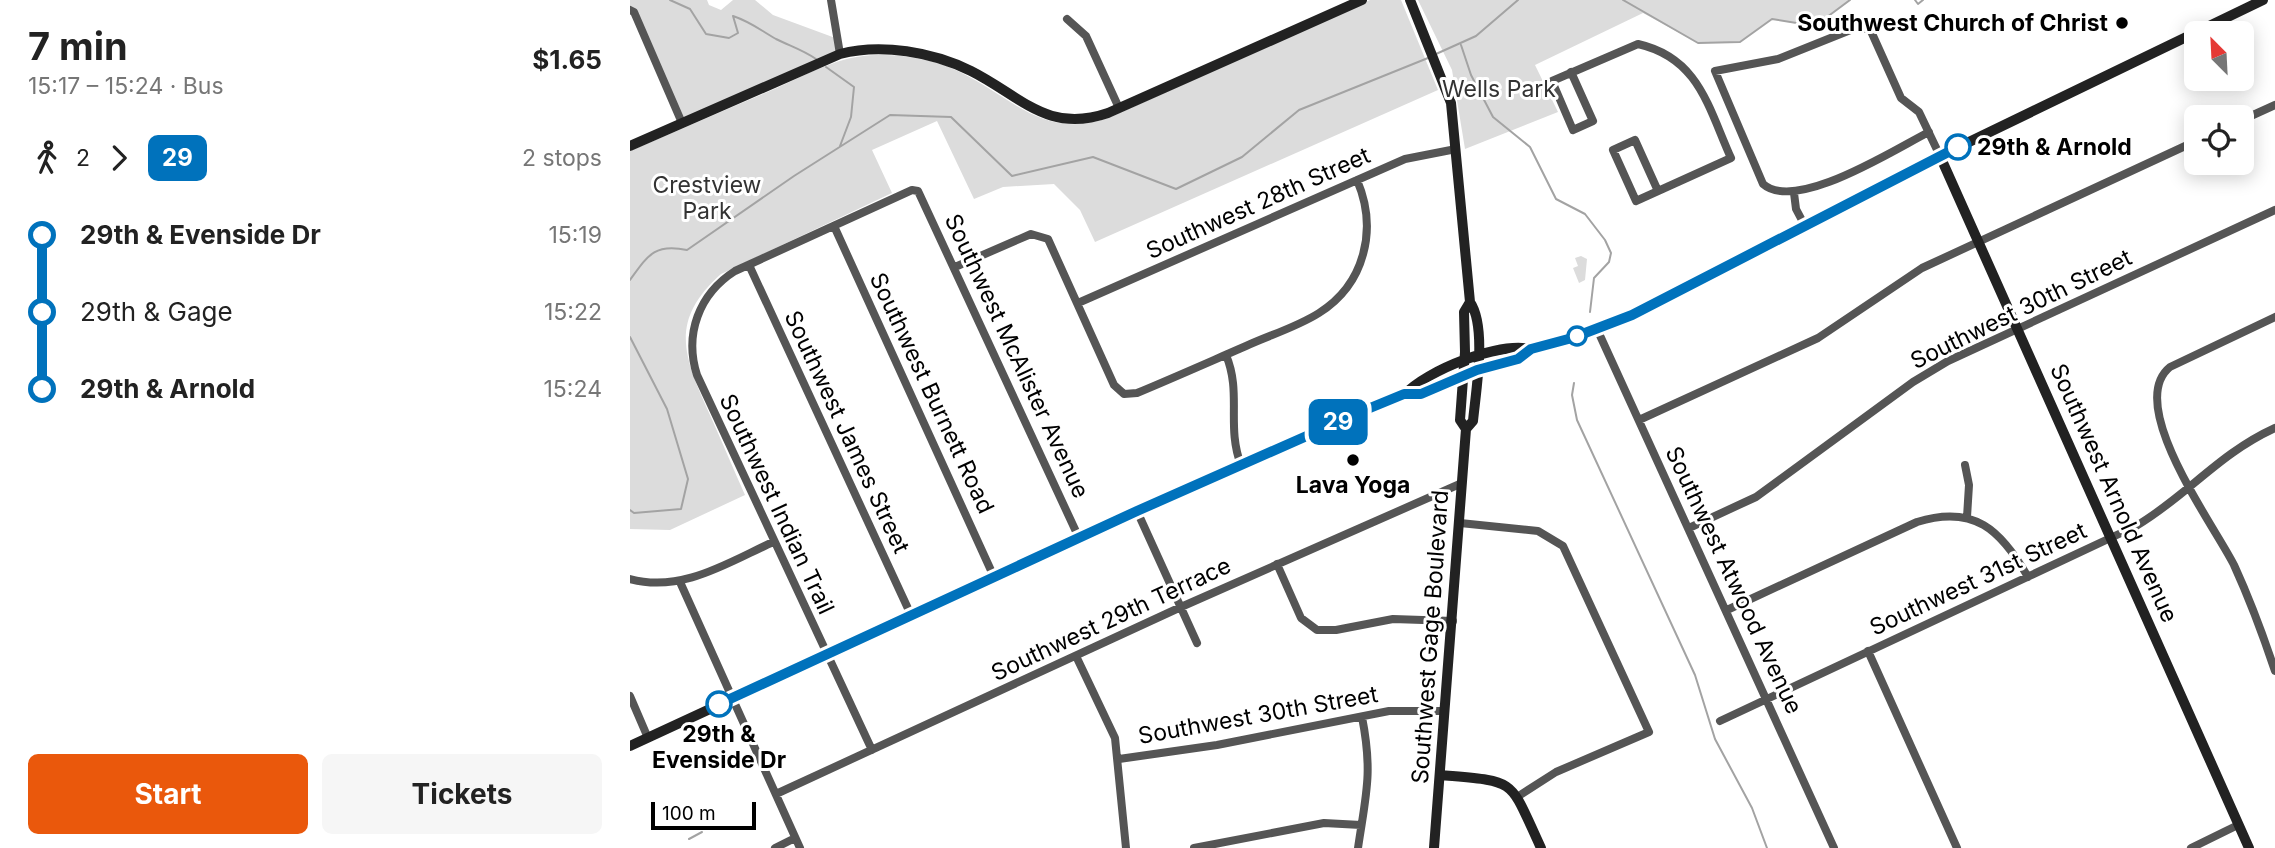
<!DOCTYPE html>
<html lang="en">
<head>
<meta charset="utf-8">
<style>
	body { margin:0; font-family:Inter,sans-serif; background:#f6f6f6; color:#222; height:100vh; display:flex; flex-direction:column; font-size:26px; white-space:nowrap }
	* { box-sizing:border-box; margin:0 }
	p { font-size:23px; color:#767676 }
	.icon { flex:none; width:38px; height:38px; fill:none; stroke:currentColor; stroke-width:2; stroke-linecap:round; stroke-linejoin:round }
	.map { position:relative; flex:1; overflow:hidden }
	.drawer { display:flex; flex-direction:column; background:#fff; width:630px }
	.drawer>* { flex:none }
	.badge { padding:0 14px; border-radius:10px; font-size:24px; line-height:46px }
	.needle { width:46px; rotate:336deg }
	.controls { position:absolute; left:1554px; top:21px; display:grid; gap:14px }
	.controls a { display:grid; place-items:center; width:70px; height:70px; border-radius:10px; background:#fff; box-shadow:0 4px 18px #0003; font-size:35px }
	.scale { position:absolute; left:21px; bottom:18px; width:105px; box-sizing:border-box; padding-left:7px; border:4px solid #000; border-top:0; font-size:19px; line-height:24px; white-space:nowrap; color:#000; -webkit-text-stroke:5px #fff; paint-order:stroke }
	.map>.badge { position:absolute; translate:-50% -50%; box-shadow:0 0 0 4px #fff }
	.legs { display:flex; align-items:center; gap:10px; height:77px; padding:0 28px; font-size:23px }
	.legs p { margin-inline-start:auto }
	.head { display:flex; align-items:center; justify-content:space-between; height:119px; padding:0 28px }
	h1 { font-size:38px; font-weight:700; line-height:52px }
	.action { display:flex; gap:14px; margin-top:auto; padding:14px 28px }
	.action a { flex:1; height:80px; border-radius:10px; background:#ea580c; color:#fff; font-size:28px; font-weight:700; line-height:80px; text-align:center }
	.action a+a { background:#f6f6f6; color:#222 }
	ul { padding:0 28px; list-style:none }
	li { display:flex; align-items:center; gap:24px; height:77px; font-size:26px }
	li i { display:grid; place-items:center; width:10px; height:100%; margin:0 9px; background:currentColor }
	li i::after { content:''; width:18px; height:18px; margin:-9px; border:5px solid; border-radius:50%; background:#fff }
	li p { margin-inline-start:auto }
	li:first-child i { background:linear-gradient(#0000 50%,currentColor 0) }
	li:last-child i { background:linear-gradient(currentColor 50%,#0000 0) }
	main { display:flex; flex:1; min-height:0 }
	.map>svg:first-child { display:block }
	.green { fill:#dcdcdc }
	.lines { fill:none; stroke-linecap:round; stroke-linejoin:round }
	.stream { stroke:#a3a3a3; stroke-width:2 }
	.street { stroke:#555; stroke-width:8 }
	.secondary { stroke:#222; stroke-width:10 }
	.line-1-casing { stroke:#fff; stroke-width:16 }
	.line-1 { stroke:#0072bc; stroke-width:10 }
	.poi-dot { fill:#000; stroke:#fff; stroke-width:2.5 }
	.stop-1-dot { fill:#fff; stroke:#0072bc; stroke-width:3.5 }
	.labels { text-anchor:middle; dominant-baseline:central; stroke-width:6; stroke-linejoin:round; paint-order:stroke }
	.poi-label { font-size:23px; font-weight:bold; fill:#000; stroke:#fff; text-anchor:end }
	.park-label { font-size:23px; fill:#333; stroke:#fff }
	.stop-label { font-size:23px; font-weight:bold; fill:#000; stroke:#fff; text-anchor:start }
	.street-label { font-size:23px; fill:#000; stroke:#fff }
</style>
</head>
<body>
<main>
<section class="drawer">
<div class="head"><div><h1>7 min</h1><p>15:17 – 15:24 · Bus</p></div><b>$1.65</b></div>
<div class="legs"><svg class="icon" aria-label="walk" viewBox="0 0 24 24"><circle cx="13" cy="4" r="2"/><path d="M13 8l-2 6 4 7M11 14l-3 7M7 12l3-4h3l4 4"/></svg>2<svg class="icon" aria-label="forward" viewBox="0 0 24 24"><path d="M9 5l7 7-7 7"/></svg><b class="badge" style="background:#0072bc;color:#fff">29</b><p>2 stops</p></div>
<ul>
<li><i style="color:#0072bc"></i><b>29th &amp; Evenside Dr</b><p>15:19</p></li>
<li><i style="color:#0072bc"></i><span>29th &amp; Gage</span><p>15:22</p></li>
<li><i style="color:#0072bc"></i><b>29th &amp; Arnold</b><p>15:24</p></li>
</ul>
<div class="action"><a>Start</a><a>Tickets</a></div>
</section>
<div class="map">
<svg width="1645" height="848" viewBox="0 0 1645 848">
	<rect width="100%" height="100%" fill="#fff"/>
	<path class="green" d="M0 0H77L79 5 91 10 103 0H125L143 15 208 39 210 54 52 123 0 10Z
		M740 0H771L808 90 465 242 450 210 424 184 373 187 344 199 307 121 242 150 262 193 91 274C37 322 55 359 80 415 92 442 103 468 115 495L40 530 0 529V151C47 131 95 110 142 90 176 75 210 55 247 55 273 54 307 60 330 72 385 99 414 141 481 117Z
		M788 0H1220L1185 26 1142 19 1110 42 1068 43 1013 13 905 65 928 112 835 149 822 70Z
		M951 256 957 259 955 280 949 283 943 268 948 266 945 258Z"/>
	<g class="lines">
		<path class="stream" d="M40 0 60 9 76 34 99 38 108 33 103 16C121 22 130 30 146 39 160 46 173 50 186 59
			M993 0 1068 43 1110 42 1142 19 1185 26 1220 0
			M1285 0 1288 4 1293 0
			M831 45 841 75 863 117 900 147 926 199 955 214 975 240 981 253 979 262 964 278 960 312
			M806 54 846 36 888 0
			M196 67 224 87 221 117 210 146
			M0 280C18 255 25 243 57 250L164 176 260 115 321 117 382 176 463 157 546 189 612 157 669 110 798 58
			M0 337 37 409 58 479 51 509 4 513 0 510
			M944 383 942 395 947 420 1065 675 1085 739 1122 808 1137 848
			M59 839 72 832"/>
		<path class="street" d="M201 0 210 54
			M0 10 4 12 52 123
			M437 19 456 36 489 108
			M941 72 963 121 943 130 922 81 1008 44C1069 58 1078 107 1101 158L1006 201 983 150 1005 140 1028 191
			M1612 120 1645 105
			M1299 132C1265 149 1166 213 1133 184L1085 71 1148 59 1223 29H1240L1271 98 1289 112 1310 156
			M1164 193 1166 209 1175 226
			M204 226 364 577
			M119 265 281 615
			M325 267 401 234 418 239 484 385 494 394 507 393C543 378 579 362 616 346 640 335 667 327 689 313 735 284 748 229 727 180
			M448 303 775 159 826 149
			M1645 317 1540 367C1494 404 1584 525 1604 565 1620 600 1633 635 1645 671
			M967 329 1204 848
			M596 355C612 393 596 426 611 465
			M1009 420 1188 338 1292 268 1566 141
			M1335 465 1339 485 1337 517
			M507 511 567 643
			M830 523 908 531 933 546 1019 732 926 772 887 797
			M1059 528 1126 497 1283 382 1318 361 1645 210
			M647 564 671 618 687 630H706L763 619 823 621
			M0 579C52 593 97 563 143 542
			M50 582 170 848
			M1097 610 1287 522C1344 504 1371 530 1398 577
			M1238 651 1327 848
			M446 656 485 738 496 848
			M0 696 18 738
			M1090 721 1506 526C1557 496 1588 454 1645 428
			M242 750 67 375C54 334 69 294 105 271L282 190 288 191 449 538
			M489 759 587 745 759 711H815
			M146 794 551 607 832 483
			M145 848 165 838
			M564 848 694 823 731 825
			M728 848C736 794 743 773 732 717
			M1561 848 1608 825"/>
		<path class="secondary" d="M780 0 821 103 840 302C857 327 846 390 843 421L836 429 804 848
			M0 146 210 54C251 43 303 52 341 71 391 96 417 134 478 113L732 0
			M1310 156 1619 848
			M774 395C797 370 868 342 901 349
			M836 429 830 420 835 352 834 312 840 302
			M0 746 507 511 740 408 774 395 791 394 847 370 888 359 901 349 949 336 1002 315 1310 156 1633 0
			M810 775C889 782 878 777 911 848"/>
	</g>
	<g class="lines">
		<g class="line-1-casing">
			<path id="line-1" d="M89 704 507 511 740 408 774 394H791L847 370 888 359 901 349 942 338 1002 315 1328 147"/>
		</g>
		<use href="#line-1" class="line-1"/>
	</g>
	<g class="poi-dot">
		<circle cx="1492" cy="23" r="7"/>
		<circle cx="723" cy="460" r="7"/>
	</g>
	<g class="stop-1-dot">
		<circle cx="1328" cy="147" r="12"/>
		<circle cx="947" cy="336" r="9"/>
		<circle cx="89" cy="704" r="12"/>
	</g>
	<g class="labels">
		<g class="poi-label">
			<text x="1478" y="23">Southwest Church of Christ</text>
			<text x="723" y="485" text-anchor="middle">Lava Yoga</text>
		</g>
		<g class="park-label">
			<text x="869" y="89">Wells Park</text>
			<text x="77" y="185">Crestview<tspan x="77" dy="26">Park</tspan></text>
		</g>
		<g class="stop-label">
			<text x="1347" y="147">29th &amp; Arnold</text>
			<text x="89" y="734" text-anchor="middle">29th &amp;<tspan x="89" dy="26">Evenside Dr</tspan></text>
		</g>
		<g class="street-label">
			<text transform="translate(628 203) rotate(-24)">Southwest 28th Street</text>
			<text transform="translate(1391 309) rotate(-26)">Southwest 30th Street</text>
			<text transform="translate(387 356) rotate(65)">Southwest McAlister Avenue</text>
			<text transform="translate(302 393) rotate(65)">Southwest Burnett Road</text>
			<text transform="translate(217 432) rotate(65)">Southwest James Street</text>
			<text transform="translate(1484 493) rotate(66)">Southwest Arnold Avenue</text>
			<text transform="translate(147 504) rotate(65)">Southwest Indian Trail</text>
			<text transform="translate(1348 579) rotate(-25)">Southwest 31st Street</text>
			<text transform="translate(1104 580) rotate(65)">Southwest Atwood Avenue</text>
			<text transform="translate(481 619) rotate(-25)">Southwest 29th Terrace</text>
			<text transform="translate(800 637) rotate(-86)">Southwest Gage Boulevard</text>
			<text transform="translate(628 715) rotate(-10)">Southwest 30th Street</text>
		</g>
	</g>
</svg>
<div class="controls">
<a><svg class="needle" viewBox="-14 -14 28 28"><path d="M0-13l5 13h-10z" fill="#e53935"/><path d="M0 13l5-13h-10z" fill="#767676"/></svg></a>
<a><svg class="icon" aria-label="locate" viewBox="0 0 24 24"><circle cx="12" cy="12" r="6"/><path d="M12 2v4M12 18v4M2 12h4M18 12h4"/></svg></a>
</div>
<div class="scale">100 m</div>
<b class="badge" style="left:708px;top:422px;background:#0072bc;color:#fff">29</b>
</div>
</main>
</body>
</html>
